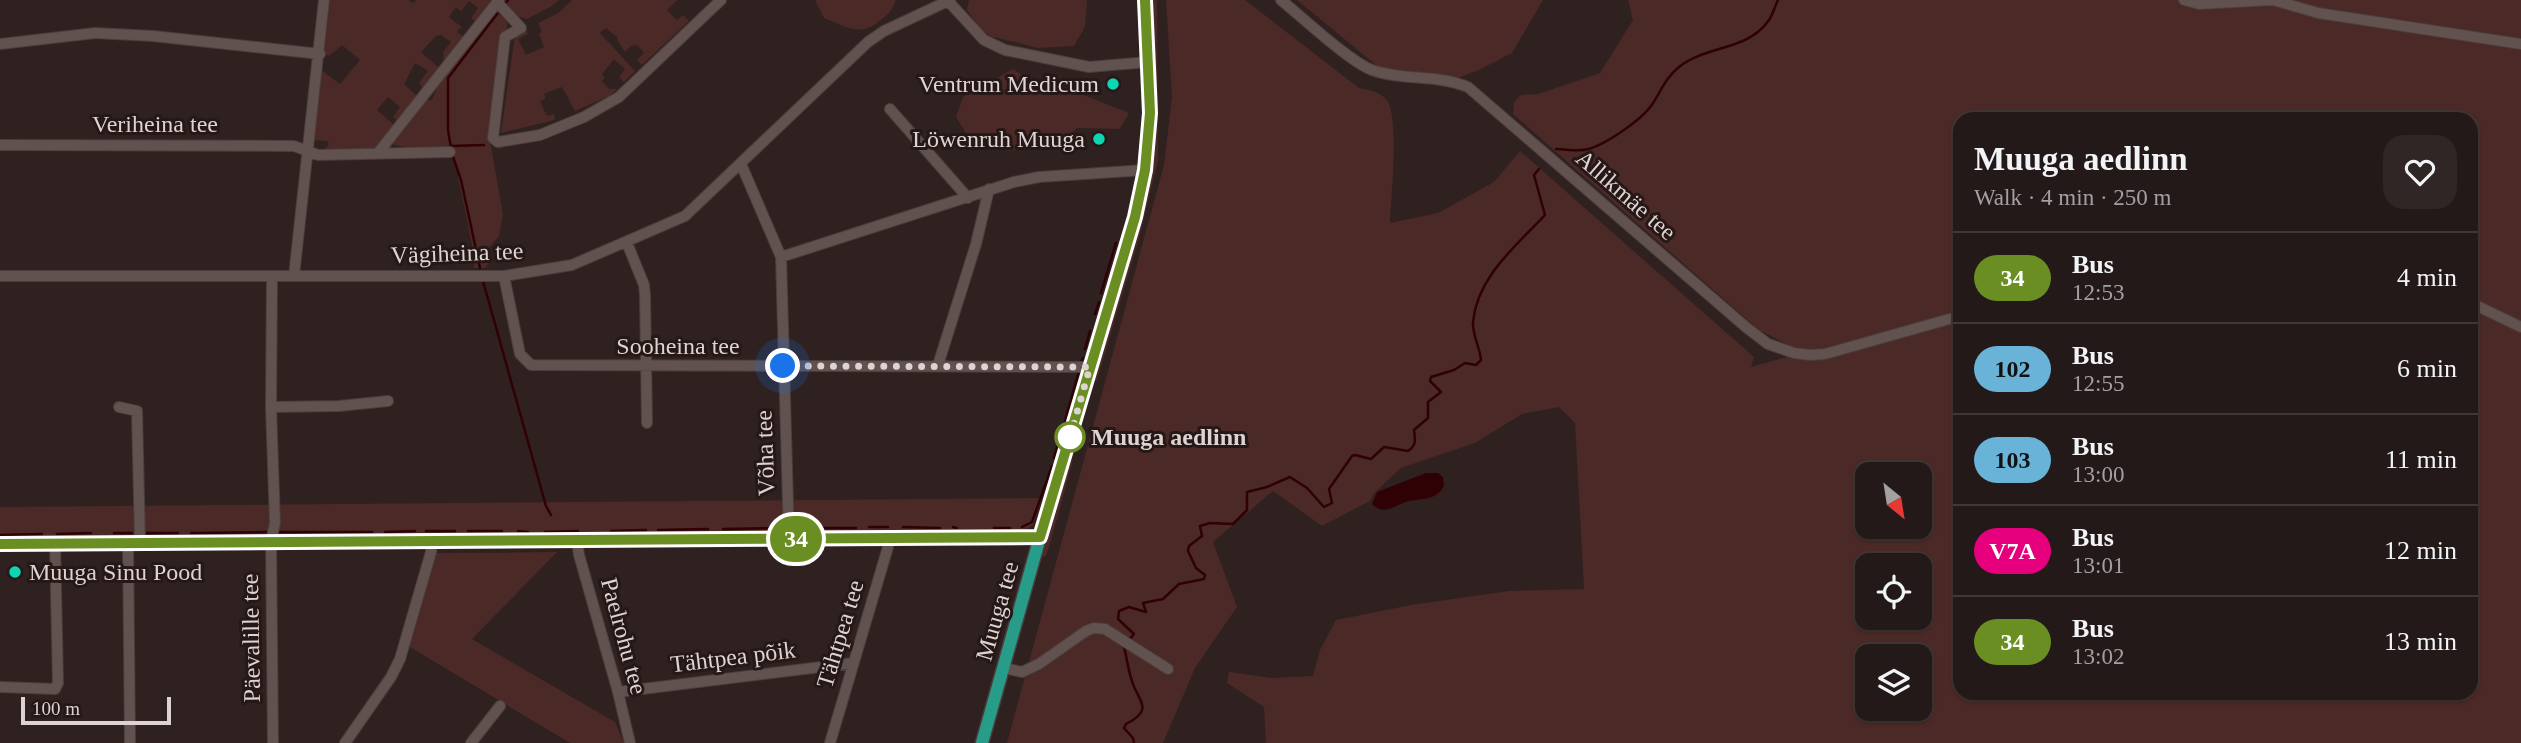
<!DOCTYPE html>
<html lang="en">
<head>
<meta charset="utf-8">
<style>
	body { margin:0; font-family:"Times New Roman",serif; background:#2f2625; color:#f1f3f6; height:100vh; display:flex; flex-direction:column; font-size:26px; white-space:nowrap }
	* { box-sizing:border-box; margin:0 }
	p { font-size:23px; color:#a3a0a2 }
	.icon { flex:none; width:38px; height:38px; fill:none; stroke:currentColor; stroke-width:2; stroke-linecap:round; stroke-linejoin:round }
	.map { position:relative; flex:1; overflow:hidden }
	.sheet { position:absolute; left:1953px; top:112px; width:525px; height:588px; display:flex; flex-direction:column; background:#231918; border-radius:21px; box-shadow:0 2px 5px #0004,0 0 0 2px #403837 }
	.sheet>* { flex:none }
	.badge { padding:0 14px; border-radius:23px; font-size:24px; line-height:46px }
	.needle { width:46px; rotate:150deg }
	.controls { position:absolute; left:1855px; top:462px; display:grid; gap:14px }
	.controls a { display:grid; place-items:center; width:77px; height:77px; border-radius:14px; background:#231918; box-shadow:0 2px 5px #0004,0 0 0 2px #403837; font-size:35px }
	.scale { position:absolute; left:21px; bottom:18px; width:150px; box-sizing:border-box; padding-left:7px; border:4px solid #ddd3d2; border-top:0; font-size:19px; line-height:24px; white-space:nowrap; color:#ddd3d2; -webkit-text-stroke:5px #251816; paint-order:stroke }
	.you { position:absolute; width:35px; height:35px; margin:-18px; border:5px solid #fff; border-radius:50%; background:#1a73e8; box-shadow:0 0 0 10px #1a73e833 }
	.map>.badge { position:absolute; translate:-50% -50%; box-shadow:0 0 0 4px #fff }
	.round { display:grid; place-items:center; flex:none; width:74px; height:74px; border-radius:21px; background:#2f2625 }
	.head { display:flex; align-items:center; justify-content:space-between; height:119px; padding:0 21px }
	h1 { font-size:33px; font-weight:800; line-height:52px }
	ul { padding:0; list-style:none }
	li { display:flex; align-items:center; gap:21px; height:91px; padding:0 21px; border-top:2px solid #403837 }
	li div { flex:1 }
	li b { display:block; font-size:26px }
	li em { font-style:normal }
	li .badge { min-width:77px; font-weight:700; text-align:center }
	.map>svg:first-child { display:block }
	.green { fill:#4b2926; fill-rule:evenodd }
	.water { fill:#300104 }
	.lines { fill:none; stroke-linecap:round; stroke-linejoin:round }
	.stream { stroke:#300104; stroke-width:2.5 }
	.minor-casing { stroke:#4a3e3d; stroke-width:12 }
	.major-casing { stroke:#4a3e3d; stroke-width:15 }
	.minor { stroke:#61514f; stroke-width:10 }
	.major { stroke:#279d89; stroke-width:12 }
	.line-casing { stroke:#fff; stroke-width:16 }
	.line { stroke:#6b8e23; stroke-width:10 }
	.walk { stroke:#ddd3d2; stroke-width:7; stroke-dasharray:0 12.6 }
	.poi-dot { fill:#0ed5b4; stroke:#251816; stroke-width:2.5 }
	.stop-dot { fill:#fff; stroke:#6b8e23; stroke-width:3.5 }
	.labels { text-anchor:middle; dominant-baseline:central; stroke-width:6; stroke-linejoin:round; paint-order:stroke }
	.poi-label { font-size:24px; fill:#ddd3d2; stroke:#251816; text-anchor:end }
	.street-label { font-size:24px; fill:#ddd3d2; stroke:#251816 }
	.stop-label { font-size:24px; font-weight:bold; fill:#ddd3d2; stroke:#251816; text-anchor:start }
</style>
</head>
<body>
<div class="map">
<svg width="2521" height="743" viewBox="0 0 2521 743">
	<rect width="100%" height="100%" fill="#2f2120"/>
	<path class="green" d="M330 0H408L413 3 416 0H493L476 22 471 18 478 8 469 1 461 11 456 7 449 17 463 28 458 29V33L465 37 444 64 443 52 451 42 441 35 436 36 421 52 440 69 424 89 419 83 428 71 415 63 404 84 418 97 399 121 393 117 400 107 388 97 377 110 395 126 376 150H324L329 144 327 141 312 140 320 69 340 84 360 60 342 45 329 56 324 53Z
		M503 0H559L552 6 527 19 513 15Z
		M572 0H677L667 10 677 20 683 15 689 21 642 65 637 60 644 53 637 45 631 46 625 52 617 40 618 38 606 28 600 33 635 71 624 82 619 77 625 69 614 59 602 74 605 78 602 81 609 89H617L609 96 575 111 562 87 544 94 546 98 540 101 547 116 554 114 555 120 501 133 515 35 526 29 528 34 518 39 526 55 544 47 539 34 542 32 538 23 558 13Z
		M815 0H896C892 11 888 15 878 22 860 37 844 26 824 18Z
		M969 0H1087L1085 27 1074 46 1038 48 990 36 979 27 967 10Z
		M1152 0H1157L1158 160 1138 242 1097 380 1095 381 1092 380 1150 175 1155 104Z
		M1166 0H1245L1359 88C1370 90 1382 92 1388 102 1399 122 1391 197 1390 223L1438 213 1494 182 1520 151 1754 357 1751 367 1812 350 1790 346 1759 330 1513 114 1514 102 1521 95 1538 94 1600 73 1633 20 1628 0H2521V743H1266L1264 707 1227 683 1229 672 1271 678 1313 676 1320 650 1336 620 1411 605 1509 591 1584 589 1575 423 1559 407 1522 414 1475 443 1401 468 1375 492 1370 501 1322 526 1273 491 1213 542 1237 607 1195 668 1163 743H1007L1164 165 1172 97ZM1960 119H2471V693H1960ZM1867 474H1920V527H1867ZM1867 565H1920V618H1867ZM1867 656H1920V709H1867Z
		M1297 0H1543L1512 53 1477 71 1452 80 1388 75Z
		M494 13 502 16 507 22V29L500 41 492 97 490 141 503 214 499 236 488 249 489 263 485 268H474V254L455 162 445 149C431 147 402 149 393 144V140L424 100H432L440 80Z
		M1013 69 1030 80 1076 92 1129 113 1120 129 1077 128 1065 140 1010 151 972 143 956 117 963 97Z
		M1074 456 1050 544 1046 556 1041 557 1062 484Z
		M1042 498 1033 525 1025 530 647 535 0 539V507Z
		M557 552 472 639 615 722 624 743H570L408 646 433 553Z"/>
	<path class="water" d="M1426 473H1438L1443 477 1444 486C1435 503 1418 497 1403 503 1391 508 1383 515 1372 504L1377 492Z"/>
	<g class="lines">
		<path class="stream" d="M505 4 508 0
			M450 146 484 145
			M451 148 448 130V78L497 14
			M1556 149C1566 149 1579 152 1588 149 1605 145 1641 120 1651 106 1660 93 1666 77 1679 67 1706 45 1748 51 1769 20 1773 14 1775 6 1778 0
			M452 154 461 180 480 268
			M483 281 546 506 551 515
			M1101 293 1116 243
			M1095 314 1099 302
			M1085 349 1090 331
			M1081 362 1083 358
			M1065 421 1079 371
			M1054 458 1061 433
			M869 527H888
			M903 527 940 528
			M953 527 957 528
			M1022 527 1032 522 1052 466
			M797 528H856
			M994 528H1010
			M723 529 781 528
			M658 530 708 529
			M426 531H455
			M468 531H502
			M518 531 528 532
			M611 531 646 530
			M280 532H372
			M385 532 415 531
			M545 532 578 531
			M114 533H132
			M146 533H178
			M191 533 267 532
			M57 534 91 533
			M0 535 42 534
			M1129 640 1134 634 1118 619 1119 611 1129 607 1146 612 1143 603 1163 599 1179 584 1204 579 1205 575 1196 568 1188 551 1189 546 1202 536 1200 526 1210 523 1233 524 1247 510V492L1267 487 1290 477 1307 488 1324 507 1332 503 1329 489 1352 456 1355 455 1371 459 1384 447 1408 451C1417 445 1415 439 1414 430L1428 418V402L1441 392 1430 381 1431 377 1454 370 1465 363 1476 365 1481 360C1480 348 1472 334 1473 322 1477 277 1516 246 1545 215L1534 175 1539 169
			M1124 647C1127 658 1128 670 1132 681 1137 700 1156 709 1126 724L1124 728 1133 738 1134 743"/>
		<g class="minor-casing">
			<path id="minor" d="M1281 0C1302 17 1350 62 1372 70 1403 81 1437 74 1468 87L1747 328 1768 344 1794 353 1810 355 1825 354 1960 316
				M2184 0 2199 4 2273 0 2318 13 2521 44
				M948 1 984 40 1005 50 1089 67 1148 62
				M497 2 521 28 505 37 493 138 498 142 540 135 584 117 619 97 721 0
				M0 44 95 33 153 36 320 54
				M890 109 968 198
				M0 145 294 146 318 155 450 152
				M378 153 499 0
				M741 164 781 257 789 539
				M627 243 644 285 645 295 647 423
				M781 257 1014 182 1039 177 1145 170
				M0 276H504L572 265 685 216 868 42 884 31 950 0
				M272 276 271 407 275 523 271 541 273 743
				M294 276 324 0
				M504 276 520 354 531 365 1090 367
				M2471 303 2521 327
				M938 365 976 244 989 189
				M119 407 137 411 140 542
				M271 407 339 406 388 401
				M577 541 579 555 618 692 630 743
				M128 542 130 743
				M0 544 1040 537
				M1004 668 1022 672 1039 664 1086 631 1094 628 1105 629 1168 669
				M0 687 55 689 58 683 55 543
				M618 692 853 663
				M345 743 391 677 400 659 431 552 432 541
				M471 743 500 706
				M830 743 888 547V538"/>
		</g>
		<g class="major-casing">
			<path id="major" d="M982 743 1040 537 1135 217 1145 170 1150 112 1145 0"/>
		</g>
		<use href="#minor" class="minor"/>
		<use href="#major" class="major"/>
	</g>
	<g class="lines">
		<g class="line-casing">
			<path id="line" d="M0 544 1040 537 1135 217 1145 170 1150 113 1145 0"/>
		</g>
		<use href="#line" class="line"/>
		<path class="walk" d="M783 366 1090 367 1070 437"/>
	</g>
	<g class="poi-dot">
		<circle cx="1113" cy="84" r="7"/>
		<circle cx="1099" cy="139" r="7"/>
		<circle cx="15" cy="572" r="7"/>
	</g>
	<circle class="stop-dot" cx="1070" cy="437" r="14"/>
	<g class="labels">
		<g class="poi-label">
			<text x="1099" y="84">Ventrum Medicum</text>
			<text x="1085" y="139">Löwenruh Muuga</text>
			<text x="29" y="572" text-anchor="start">Muuga Sinu Pood</text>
		</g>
		<g class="street-label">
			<text x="155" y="124">Veriheina tee</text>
			<text transform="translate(1626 195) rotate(41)">Allikmäe tee</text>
			<text transform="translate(457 253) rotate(-2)">Vägiheina tee</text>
			<text x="678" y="346">Sooheina tee</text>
			<text transform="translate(765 453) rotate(-92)">Võha tee</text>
			<text transform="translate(997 611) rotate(-74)">Muuga tee</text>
			<text transform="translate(840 634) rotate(-73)">Tähtpea tee</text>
			<text transform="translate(624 636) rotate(75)">Paelrohu tee</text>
			<text transform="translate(251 638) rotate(-91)">Päevalille tee</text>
			<text transform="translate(733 657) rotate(-7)">Tähtpea põik</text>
		</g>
		<g class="stop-label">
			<text x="1091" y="437">Muuga aedlinn</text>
		</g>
	</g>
</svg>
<div class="controls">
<a><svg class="needle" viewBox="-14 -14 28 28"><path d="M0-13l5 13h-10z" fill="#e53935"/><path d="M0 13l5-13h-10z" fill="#a3a0a2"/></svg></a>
<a><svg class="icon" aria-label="locate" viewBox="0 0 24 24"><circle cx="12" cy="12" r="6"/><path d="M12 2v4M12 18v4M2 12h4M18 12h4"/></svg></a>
<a><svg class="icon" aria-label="layers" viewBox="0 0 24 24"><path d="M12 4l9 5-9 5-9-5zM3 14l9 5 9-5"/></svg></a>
</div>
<div class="scale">100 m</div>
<div class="you" style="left:783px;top:366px"></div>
<b class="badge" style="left:796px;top:539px;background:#6b8e23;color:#fff">34</b>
<section class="sheet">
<div class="head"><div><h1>Muuga aedlinn</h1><p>Walk · 4 min · 250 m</p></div><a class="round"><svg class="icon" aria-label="heart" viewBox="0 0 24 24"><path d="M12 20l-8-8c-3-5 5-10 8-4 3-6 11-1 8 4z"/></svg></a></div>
<ul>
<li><span class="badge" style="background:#6b8e23;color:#fff">34</span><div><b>Bus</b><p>12:53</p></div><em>4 min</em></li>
<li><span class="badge" style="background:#69b3d9;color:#111">102</span><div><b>Bus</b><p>12:55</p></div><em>6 min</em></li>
<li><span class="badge" style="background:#69b3d9;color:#111">103</span><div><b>Bus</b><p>13:00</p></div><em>11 min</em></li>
<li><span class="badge" style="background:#e6007e;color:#fff">V7A</span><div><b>Bus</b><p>13:01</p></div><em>12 min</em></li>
<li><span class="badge" style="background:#6b8e23;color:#fff">34</span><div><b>Bus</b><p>13:02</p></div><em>13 min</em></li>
</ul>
</section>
</div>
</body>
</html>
